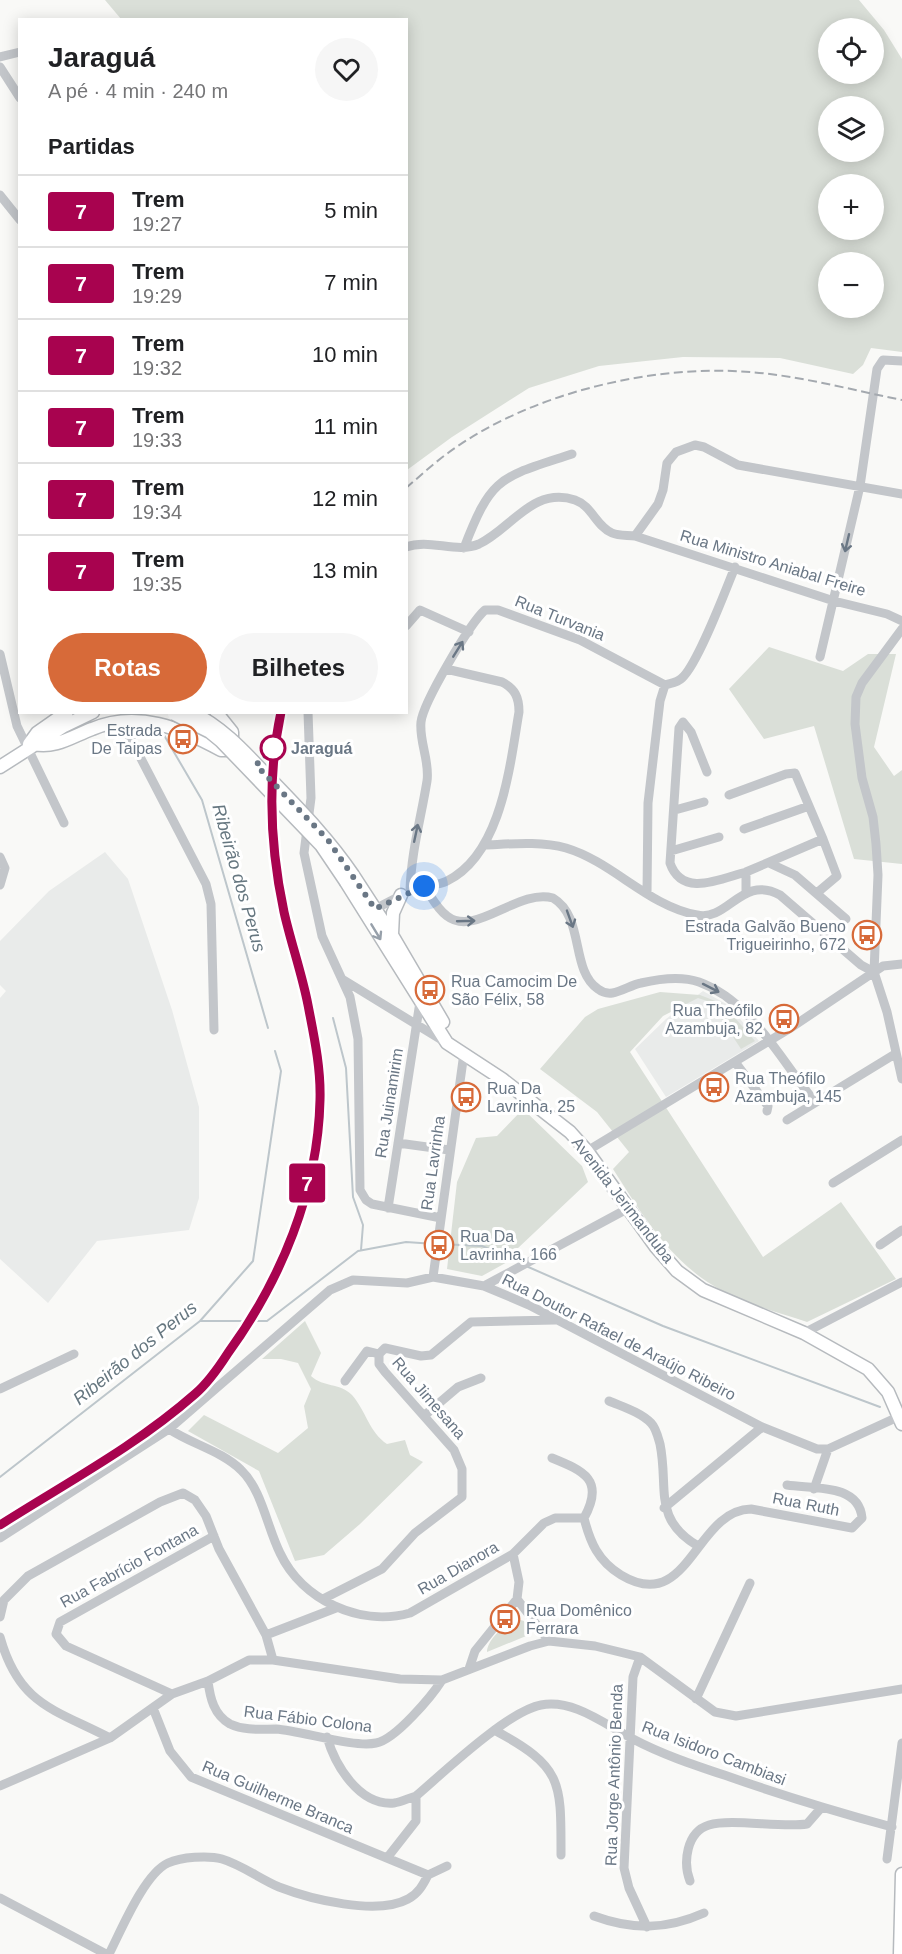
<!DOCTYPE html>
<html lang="pt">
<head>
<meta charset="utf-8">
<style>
	body { margin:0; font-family:Arial,sans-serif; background:#f6f6f6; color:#202124; height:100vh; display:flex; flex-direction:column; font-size:22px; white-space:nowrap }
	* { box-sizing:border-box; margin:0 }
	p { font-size:20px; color:#757577 }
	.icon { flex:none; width:33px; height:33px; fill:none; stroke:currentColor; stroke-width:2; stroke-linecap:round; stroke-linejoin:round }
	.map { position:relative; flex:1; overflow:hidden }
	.sheet { position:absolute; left:18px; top:18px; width:390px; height:696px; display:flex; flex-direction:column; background:#fff; border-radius:0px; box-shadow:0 3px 15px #0003 }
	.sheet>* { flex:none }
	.badge { padding:0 12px; border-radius:4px; font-size:21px; line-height:39px }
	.tools { position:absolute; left:818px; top:18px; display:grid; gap:12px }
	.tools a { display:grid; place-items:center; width:66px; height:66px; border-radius:50%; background:#fff; box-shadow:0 3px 15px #0003; font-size:30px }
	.you { position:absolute; width:30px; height:30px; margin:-15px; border:4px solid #fff; border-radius:50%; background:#1a73e8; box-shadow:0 0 0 9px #1a73e833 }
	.map>.badge { position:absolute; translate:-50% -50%; box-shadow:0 0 0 3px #fff }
	h2 { padding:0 30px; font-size:22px; line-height:54px }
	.round { display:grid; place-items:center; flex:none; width:63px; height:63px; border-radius:32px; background:#f6f6f6 }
	.head { display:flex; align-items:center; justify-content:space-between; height:102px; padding:0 30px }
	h1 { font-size:28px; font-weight:800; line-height:45px }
	.action { display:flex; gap:12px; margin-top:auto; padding:12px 30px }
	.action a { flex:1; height:69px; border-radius:36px; background:#d76a39; color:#fff; font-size:24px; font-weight:800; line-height:69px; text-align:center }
	.action a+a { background:#f6f6f6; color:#202124 }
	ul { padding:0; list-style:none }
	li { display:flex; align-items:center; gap:18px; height:72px; padding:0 30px; border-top:2px solid #e0e0e0 }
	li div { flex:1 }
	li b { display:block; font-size:22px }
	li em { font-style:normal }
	li .badge { min-width:66px; font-weight:700; text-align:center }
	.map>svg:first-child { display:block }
	.built { fill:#e9ebea }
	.green { fill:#dadfd8; fill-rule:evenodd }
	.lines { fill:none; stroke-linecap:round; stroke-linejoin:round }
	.stream { stroke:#bdc6cb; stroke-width:2 }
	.major-casing { stroke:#b6babe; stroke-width:15 }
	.minor { stroke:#c3c6ca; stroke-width:9 }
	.major { stroke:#fff; stroke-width:12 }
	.rail { stroke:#a4a9af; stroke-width:2; stroke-dasharray:9 4.5; stroke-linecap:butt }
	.major-bridge-casing { stroke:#b6babe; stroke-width:15; stroke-linecap:butt }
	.major-bridge { stroke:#fff; stroke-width:12 }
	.oneway { stroke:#6a7785 }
	.oneway2 { stroke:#97a0aa }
	.line-casing { stroke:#fff; stroke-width:14 }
	.line { stroke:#a8034f; stroke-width:9 }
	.walk { stroke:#6a7785; stroke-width:6; stroke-dasharray:0 10.8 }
	.stop-dot { fill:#fff; stroke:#a8034f; stroke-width:3 }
	.labels { text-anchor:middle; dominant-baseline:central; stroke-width:6; stroke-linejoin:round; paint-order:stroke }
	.street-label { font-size:16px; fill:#6a7785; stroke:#fff }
	.poi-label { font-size:16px; fill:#6a7785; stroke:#fff; text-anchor:start }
	.stop-label { font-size:16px; font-weight:bold; fill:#6a7785; stroke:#fff; text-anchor:start }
	.water-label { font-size:18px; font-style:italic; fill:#667780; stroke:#fff }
</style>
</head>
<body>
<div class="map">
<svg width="902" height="1954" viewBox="0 0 902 1954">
	<rect width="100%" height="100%" fill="#f9f9f7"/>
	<path class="built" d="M105 852 128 879 172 1010 199 1107V1198L189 1230 97 1241 48 1303 0 1259V998L6 991 0 985V941L49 891Z
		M703 991 728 1005 759 1041 666 1097 635 1049 666 1019Z"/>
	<path class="green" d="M105 0H859L884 30 902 59V352L871 348 863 365 853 374 780 358 683 357 599 366 529 388 452 437 407 470 406 20 121 19ZM873 28V74H828V28ZM873 106V152H828V106ZM828 184H873V230H828ZM828 262H873V308H828Z
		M769 647 843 671 868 654H896L874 747 894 776 902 770V864L854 859 814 726 764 739 729 689Z
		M660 992 700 995 723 1004 755 1041 741 1049 710 1002 698 998 663 1016 630 1052 763 1257 841 1202 896 1279 807 1322C784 1314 760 1308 738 1298 678 1274 646 1221 613 1169L629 1152 597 1112 540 1069 585 1017 598 1009Z
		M523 1109 582 1166 588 1182 517 1249 520 1255 482 1276 447 1269 457 1182 476 1138 497 1136Z
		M305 1321 321 1353 311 1376C324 1388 339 1382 352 1395 366 1411 369 1432 387 1444L405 1440 410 1455 423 1462 360 1524 324 1555 295 1561 259 1471 188 1431 204 1415 278 1453 308 1428 304 1406 311 1389 298 1363 281 1359H262Z
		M517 1619 524 1621 531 1634 487 1652C487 1640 506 1622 517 1619Z"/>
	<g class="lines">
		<path class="stream" d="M161 730 202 800 268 1028
			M333 1018 346 1068 353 1197 363 1225 361 1250
			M440 1244 482 1246 521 1263
			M526 1266 663 1326 880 1407
			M200 1321H267L358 1251 406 1242 435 1244
			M0 1477 200 1321 253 1261 281 1071 275 1051"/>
		<g class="major-casing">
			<path id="major" d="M29 744 37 733 67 712
				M34 744C55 749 73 736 92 729 137 710 181 728 221 750H226L232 742V732L216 712
				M0 767 64 726 93 712
				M353 875 392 935 443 1022
				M346 882 447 1043 502 1079 570 1132 587 1151 656 1247 677 1271 703 1290 804 1333 868 1369 888 1392 902 1424
				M392 934 393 913 401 895
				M900 1954 902 1874"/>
		</g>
		<path class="minor" d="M0 57 20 52
			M0 67 20 98
			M0 195 20 220
			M635 536 658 504 663 490 667 463 676 452 695 445 704 447 738 465 902 494
			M406 547C430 538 456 554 479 544 511 529 533 486 575 500 592 506 596 526 612 533 619 536 627 535 635 536L834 601 887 614 902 621
			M464 548C492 475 500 478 572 454
			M406 626 420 610 469 632
			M902 629 862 683 856 697 855 724 862 778 873 817 876 844 878 875 874 972 887 1012 902 1079
			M0 654 17 726 64 823
			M820 657 860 486 877 369 883 360 902 361
			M665 685C671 683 677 683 682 678 698 664 726 589 735 567
			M308 712 311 798 304 853 322 936 350 997 358 1039 360 1190 366 1200 372 1204 441 1218
			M122 722 206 884 211 904 214 1030
			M707 772 691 732 683 722 679 728 670 863C682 898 720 879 746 872
			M729 795 786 774 795 773 823 839 746 872V892
			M675 810 704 802
			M744 829 809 806
			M484 845C511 844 540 841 566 848 613 862 648 906 697 915 728 922 742 874 780 895L861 965 874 972
			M671 851 719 837
			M0 857 5 868 0 885
			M769 863 795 875 846 919
			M424 886C431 896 437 909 447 916 475 938 518 888 553 898 585 917 570 970 598 989 612 1000 626 986 641 983 658 979 682 976 699 982 752 1001 781 1061 815 1102
			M421 887C429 885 439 885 447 881 502 854 510 764 519 712 519 697 515 689 502 682L446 669
			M410 891C411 853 421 818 427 781 430 761 419 742 421 722 423 703 470 623 485 610H498L580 640 665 685
			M818 892 837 876 823 839
			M647 893 648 803 660 701 665 685
			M375 909 402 895
			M342 979 445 1042
			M735 1062 768 1106 767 1111
			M787 1120 895 1054
			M398 1143 449 1150
			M587 1151 789 1029 883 966 902 964
			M833 1183 902 1140
			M388 1208 420 1002
			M880 1245 902 1230
			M433 1277 464 1053
			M484 1286 627 1209
			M804 1333 902 1282
			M345 1381 367 1351 379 1354 385 1348 421 1356 431 1355 471 1322 555 1320
			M0 1389 74 1354
			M609 1401C623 1407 640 1412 651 1423 656 1428 658 1437 660 1444 669 1488 652 1519 698 1546
			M425 1415 458 1387 481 1378
			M169 1429C191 1444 222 1451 241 1470 262 1490 267 1527 280 1553 302 1600 360 1627 410 1613L513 1554 544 1523 555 1518H584
			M552 1458C584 1471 605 1480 584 1518 590 1542 598 1561 621 1575 689 1616 695 1510 751 1509L852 1528 862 1518C859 1483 812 1489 787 1485
			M814 1489 828 1449
			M664 1508 762 1427
			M0 1538 169 1429 330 1290 353 1280 407 1283 433 1277 484 1286 529 1305 762 1427 817 1449H828L902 1415
			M323 1599 382 1569 415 1533 462 1497V1469L454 1450 385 1372 379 1364V1354
			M517 1599 549 1641
			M0 1617 4 1600 28 1576 160 1502 183 1493 195 1500 206 1516 219 1549 266 1635 273 1660
			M266 1635 336 1608
			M0 1637C19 1705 54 1709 110 1738
			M640 1657 633 1677 624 1868 629 1888 647 1927
			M469 1669 475 1651 517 1599 519 1582 513 1554
			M208 1681C210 1698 214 1715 230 1724 245 1731 261 1729 276 1729 302 1731 354 1748 376 1743 395 1740 432 1696 442 1680
			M172 1694 66 1646 56 1634 60 1622 214 1536
			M696 1699 750 1583
			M153 1708 170 1751 191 1777 428 1875
			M496 1731C563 1767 561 1782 561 1855
			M327 1737C335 1765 359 1806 394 1803 401 1802 409 1798 416 1796
			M0 1786 110 1738 172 1694 208 1681 249 1660H273L400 1679 442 1680 530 1646 549 1641 595 1646 640 1657 715 1712 736 1716 902 1689
			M387 1858 416 1821V1796C443 1773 508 1711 541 1705 574 1699 604 1724 633 1739 663 1755 697 1766 730 1777 784 1796 837 1812 892 1827
			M887 1859 902 1743
			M428 1875 447 1866
			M690 1881C683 1863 686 1832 709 1825 731 1818 780 1828 807 1824L821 1808
			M0 1898 106 1954
			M594 1916C632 1930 666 1930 704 1913
			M109 1954C121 1931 144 1874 168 1863 181 1857 208 1855 222 1859 242 1865 260 1879 279 1887 310 1899 377 1916 408 1899 418 1894 423 1885 428 1875"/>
		<use href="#major" class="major"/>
		<path class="rail" d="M406 488C420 476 434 463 448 453 528 394 651 364 750 372 801 376 852 390 902 400
			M0 1525C66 1482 136 1446 195 1394 209 1382 220 1364 231 1349 282 1278 318 1189 320 1100 321 1068 314 1036 308 1005 301 974 291 943 284 912 270 846 267 778 281 712"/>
		<g class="major-bridge-casing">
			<path id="major-bridge" d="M191 712C225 728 249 757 275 784 303 813 330 841 353 875
				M174 714 210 732 221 741 321 845 346 882"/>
		</g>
		<use href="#major-bridge" class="major-bridge"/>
	</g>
	<defs><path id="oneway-shaft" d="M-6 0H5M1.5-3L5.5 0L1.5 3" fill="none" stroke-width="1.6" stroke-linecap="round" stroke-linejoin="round" transform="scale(1.5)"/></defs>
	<g class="oneway">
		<use href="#oneway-shaft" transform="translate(847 543) rotate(103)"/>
		<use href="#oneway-shaft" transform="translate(458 649) rotate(-58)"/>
		<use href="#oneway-shaft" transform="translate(416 833) rotate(-78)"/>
		<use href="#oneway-shaft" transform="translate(570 919) rotate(70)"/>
		<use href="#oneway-shaft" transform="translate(466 921) rotate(-2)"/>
		<use href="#oneway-shaft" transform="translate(711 988) rotate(27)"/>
	</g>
	<use class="oneway2" href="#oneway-shaft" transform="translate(376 932) rotate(59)"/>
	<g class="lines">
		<g class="line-casing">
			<path id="line" d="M0 1525C66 1483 136 1446 195 1394 208 1383 219 1367 228 1353 281 1280 318 1191 320 1100 321 1068 314 1036 308 1005 302 974 291 943 284 912 270 846 267 778 281 712"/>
		</g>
		<use href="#line" class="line"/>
		<path class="walk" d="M273 748 256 765 328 840 375 909 424 886"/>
	</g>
	<defs>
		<g id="bus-ring" transform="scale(1.5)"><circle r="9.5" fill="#fff" stroke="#d76a39" stroke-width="1.5"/><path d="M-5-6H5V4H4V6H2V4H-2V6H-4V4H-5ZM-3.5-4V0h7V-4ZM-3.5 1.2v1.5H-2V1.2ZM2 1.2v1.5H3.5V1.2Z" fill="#d76a39"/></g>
	</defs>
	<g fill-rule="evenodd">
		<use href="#bus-ring" x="183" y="739"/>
		<use href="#bus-ring" x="867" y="935"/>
		<use href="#bus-ring" x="430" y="990"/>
		<use href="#bus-ring" x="784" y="1019"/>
		<use href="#bus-ring" x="714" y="1087"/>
		<use href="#bus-ring" x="466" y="1097"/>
		<use href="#bus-ring" x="439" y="1245"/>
		<use href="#bus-ring" x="505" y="1619"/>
	</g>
	<circle class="stop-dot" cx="273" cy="748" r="12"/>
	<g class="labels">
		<g class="street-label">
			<text transform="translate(773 563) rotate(17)">Rua Ministro Aniabal Freire</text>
			<text transform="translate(560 618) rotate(22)">Rua Turvania</text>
			<text transform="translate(389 1103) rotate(-81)">Rua Juinamirim</text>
			<text transform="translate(433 1163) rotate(-82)">Rua Lavrinha</text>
			<text transform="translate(623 1200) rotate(52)">Avenida Jerimanduba</text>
			<text transform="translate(619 1337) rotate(27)">Rua Doutor Rafael de Araújo Ribeiro</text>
			<text transform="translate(429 1398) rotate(49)">Rua Jimesana</text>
			<text transform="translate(806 1504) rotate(11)">Rua Ruth</text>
			<text transform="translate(129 1566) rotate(-29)">Rua Fabrício Fontana</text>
			<text transform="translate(458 1568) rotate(-30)">Rua Dianora</text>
			<text transform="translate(308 1719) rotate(7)">Rua Fábio Colona</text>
			<text transform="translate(714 1753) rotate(21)">Rua Isidoro Cambiasi</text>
			<text transform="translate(614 1775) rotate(-88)">Rua Jorge Antônio Benda</text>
			<text transform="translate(278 1797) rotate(23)">Rua Guilherme Branca</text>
		</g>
		<g class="poi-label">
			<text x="162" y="730" text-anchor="end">Estrada<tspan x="162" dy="18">De Taipas</tspan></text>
			<text x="846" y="926" text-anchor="end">Estrada Galvão Bueno<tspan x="846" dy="18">Trigueirinho, 672</tspan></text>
			<text x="451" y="981">Rua Camocim De<tspan x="451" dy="18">São Félix, 58</tspan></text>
			<text x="763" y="1010" text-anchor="end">Rua Theófilo<tspan x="763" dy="18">Azambuja, 82</tspan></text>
			<text x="735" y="1078">Rua Theófilo<tspan x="735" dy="18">Azambuja, 145</tspan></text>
			<text x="487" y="1088">Rua Da<tspan x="487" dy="18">Lavrinha, 25</tspan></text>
			<text x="460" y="1236">Rua Da<tspan x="460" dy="18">Lavrinha, 166</tspan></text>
			<text x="526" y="1610">Rua Domênico<tspan x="526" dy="18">Ferrara</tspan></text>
		</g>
		<g class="stop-label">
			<text x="291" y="748">Jaraguá</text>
		</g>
		<g class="water-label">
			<text transform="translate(239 878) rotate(74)">Ribeirão dos Perus</text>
			<text transform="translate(135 1353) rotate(-39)">Ribeirão dos Perus</text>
		</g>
	</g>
</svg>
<div class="tools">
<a><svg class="icon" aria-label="locate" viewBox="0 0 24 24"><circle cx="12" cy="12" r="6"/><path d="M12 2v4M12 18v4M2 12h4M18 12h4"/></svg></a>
<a><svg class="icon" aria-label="layers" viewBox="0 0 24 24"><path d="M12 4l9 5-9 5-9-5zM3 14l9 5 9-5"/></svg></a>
<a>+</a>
<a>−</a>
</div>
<div class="you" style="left:424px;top:886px"></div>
<b class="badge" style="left:307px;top:1183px;background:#a8034f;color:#fff">7</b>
<section class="sheet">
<div class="head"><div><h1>Jaraguá</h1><p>A pé · 4 min · 240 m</p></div><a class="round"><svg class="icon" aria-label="heart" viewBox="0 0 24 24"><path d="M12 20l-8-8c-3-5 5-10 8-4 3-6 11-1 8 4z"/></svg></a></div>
<h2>Partidas</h2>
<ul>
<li><span class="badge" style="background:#a8034f;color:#fff">7</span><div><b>Trem</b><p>19:27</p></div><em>5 min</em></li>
<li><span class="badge" style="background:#a8034f;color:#fff">7</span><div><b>Trem</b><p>19:29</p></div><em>7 min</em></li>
<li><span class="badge" style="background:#a8034f;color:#fff">7</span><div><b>Trem</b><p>19:32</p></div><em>10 min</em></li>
<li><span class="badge" style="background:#a8034f;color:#fff">7</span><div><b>Trem</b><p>19:33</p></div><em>11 min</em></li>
<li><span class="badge" style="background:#a8034f;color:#fff">7</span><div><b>Trem</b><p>19:34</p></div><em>12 min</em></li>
<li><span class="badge" style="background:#a8034f;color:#fff">7</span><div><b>Trem</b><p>19:35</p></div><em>13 min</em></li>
</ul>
<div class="action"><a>Rotas</a><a>Bilhetes</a></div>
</section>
</div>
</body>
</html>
